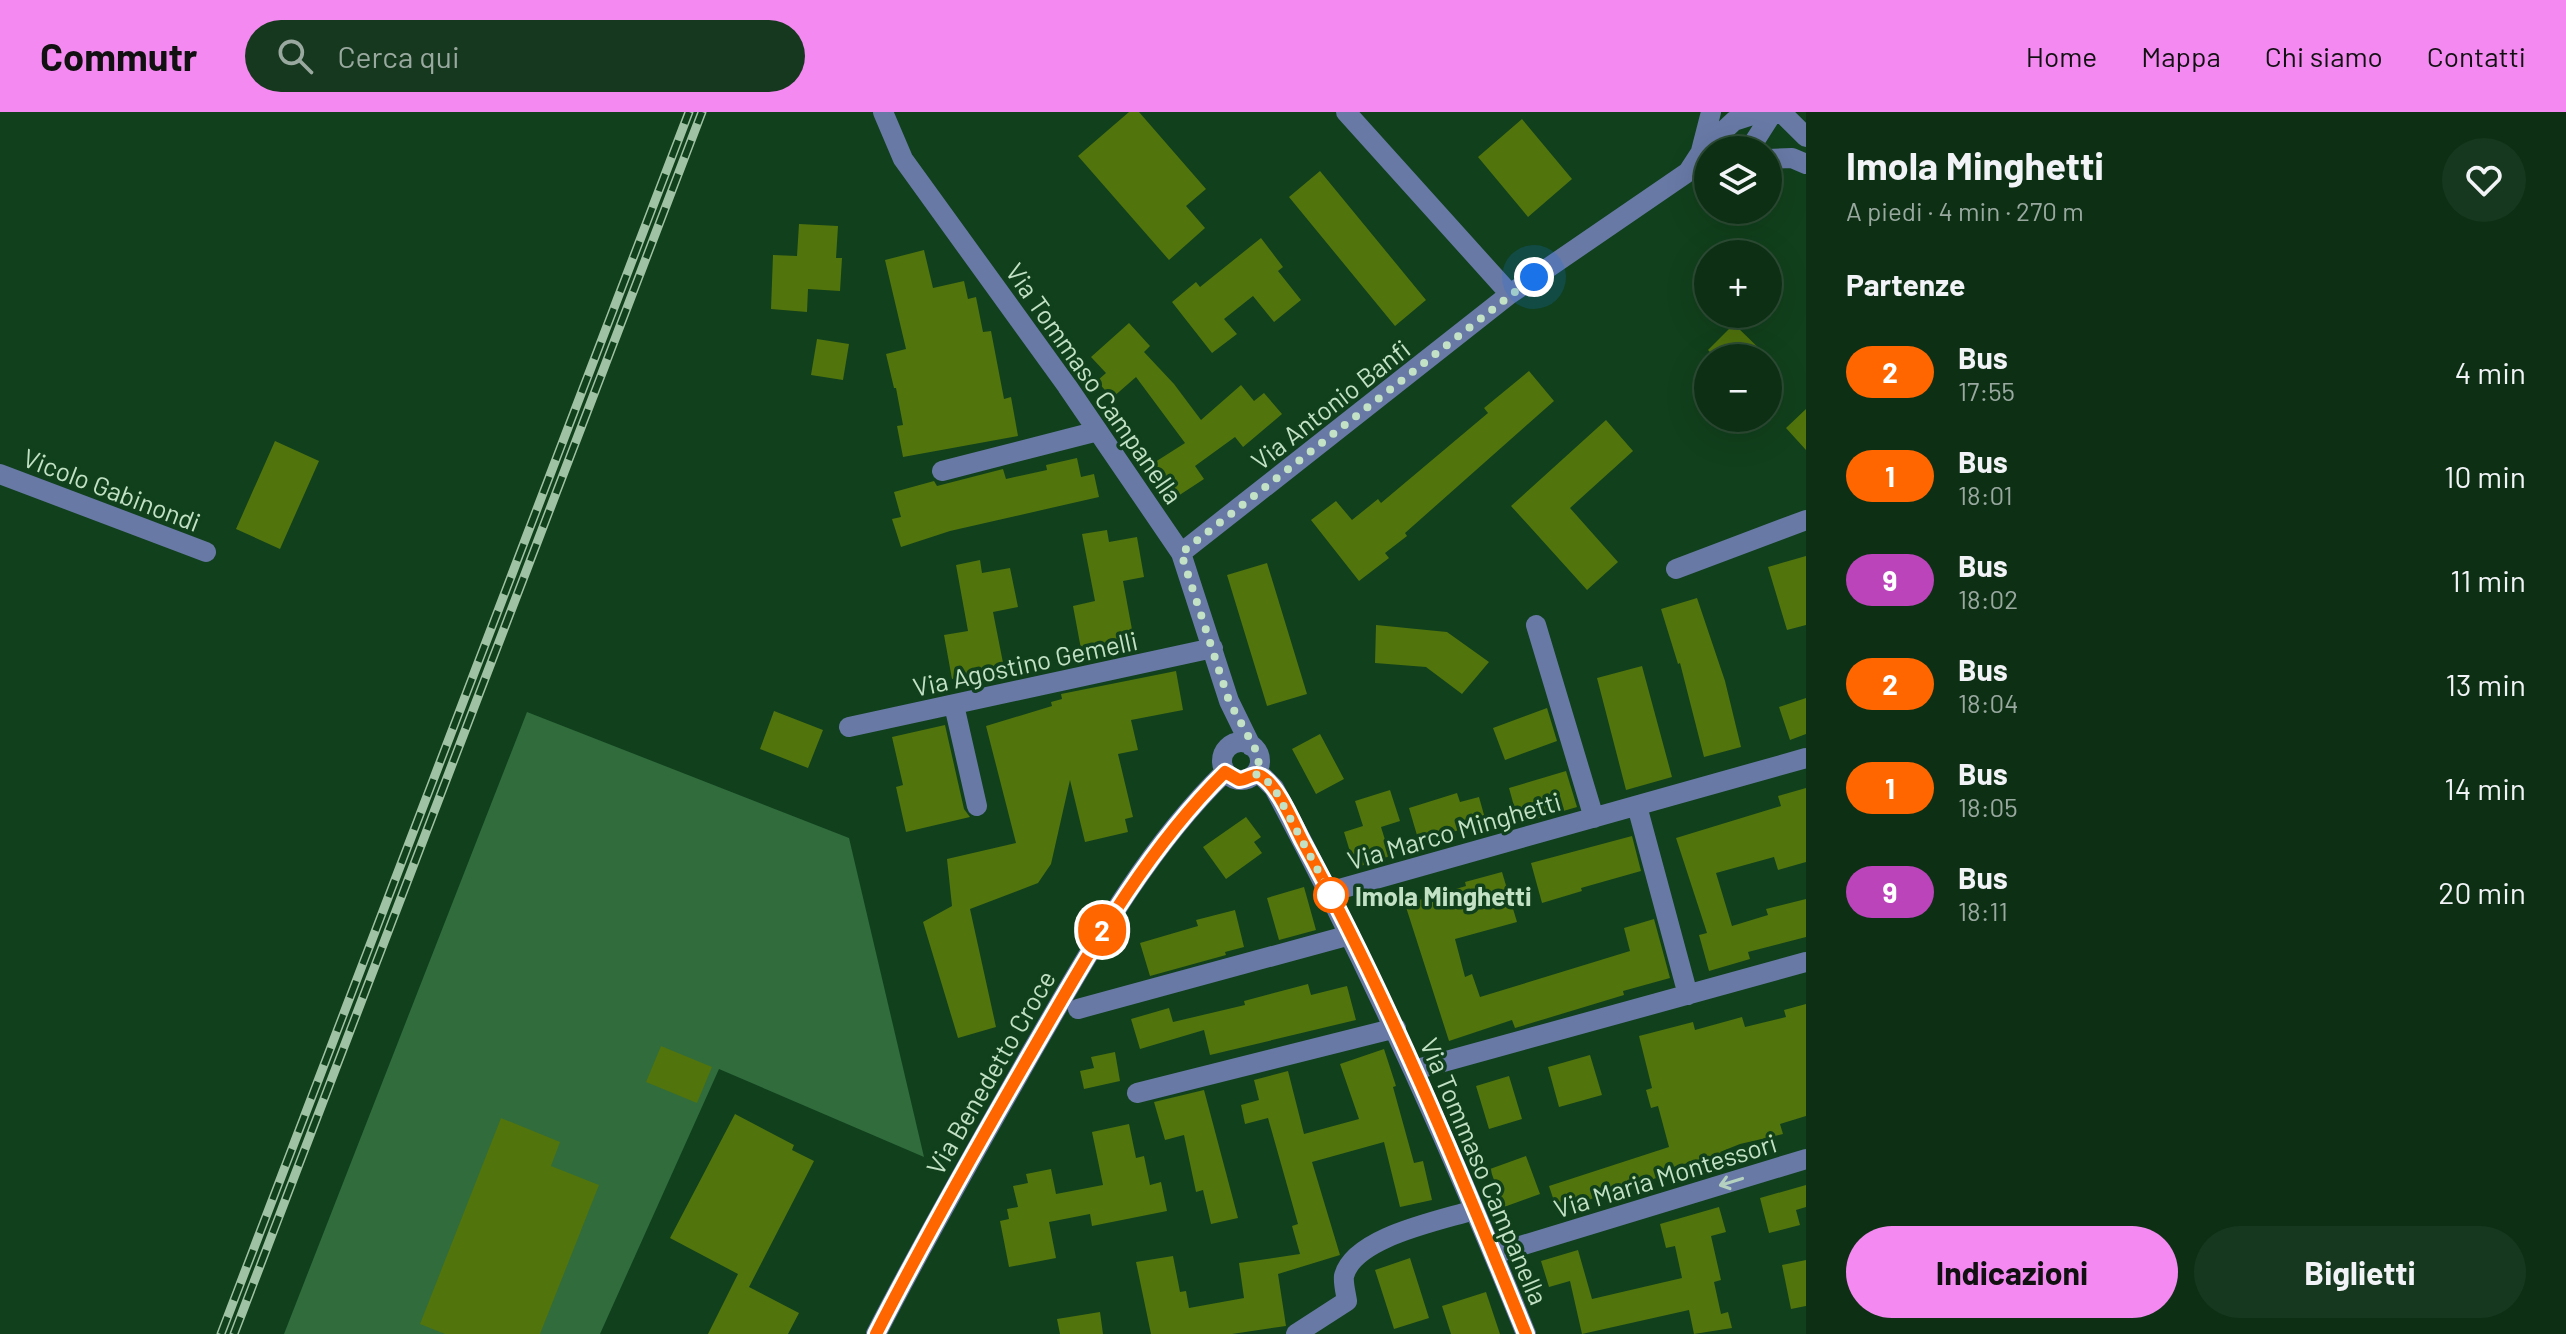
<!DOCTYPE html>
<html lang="it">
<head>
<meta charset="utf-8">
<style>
	body { margin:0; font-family:Barlow,sans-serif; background:#16381e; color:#f1f3f6; height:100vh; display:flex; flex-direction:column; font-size:30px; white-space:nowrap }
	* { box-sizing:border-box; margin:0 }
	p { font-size:26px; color:#9aa9a0 }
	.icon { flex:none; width:44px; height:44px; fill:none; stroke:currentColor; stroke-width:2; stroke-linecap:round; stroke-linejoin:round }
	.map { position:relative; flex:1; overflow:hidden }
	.drawer { display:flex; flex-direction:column; background:#0d3015; width:760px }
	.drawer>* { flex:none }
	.badge { padding:0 16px; border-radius:26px; font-size:28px; line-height:52px }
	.controls { position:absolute; left:1694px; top:24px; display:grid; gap:16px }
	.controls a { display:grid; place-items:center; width:88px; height:88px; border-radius:50%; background:#0d3015; box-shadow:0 8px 32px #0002,0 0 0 2px #2d4b34; font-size:40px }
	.you { position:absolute; width:40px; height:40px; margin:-20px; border:6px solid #fff; border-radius:50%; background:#1a73e8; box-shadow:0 0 0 12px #1a73e833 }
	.map>.badge { position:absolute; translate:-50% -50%; box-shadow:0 0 0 4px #fff }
	h2 { padding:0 40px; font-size:30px; line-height:72px }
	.round { display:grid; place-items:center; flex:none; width:84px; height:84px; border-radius:42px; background:#16381e }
	.summary { display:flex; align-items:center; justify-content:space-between; height:136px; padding:0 40px }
	h1 { font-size:38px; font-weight:700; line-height:60px }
	.primary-button { display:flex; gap:16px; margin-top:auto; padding:16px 40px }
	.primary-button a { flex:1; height:92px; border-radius:48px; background:#f389f1; color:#111; font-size:32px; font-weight:700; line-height:92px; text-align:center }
	.primary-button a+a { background:#16381e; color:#f1f3f6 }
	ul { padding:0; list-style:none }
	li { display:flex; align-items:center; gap:24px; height:104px; padding:0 40px }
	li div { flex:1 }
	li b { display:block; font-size:30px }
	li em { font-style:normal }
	li .badge { min-width:88px; font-weight:700; text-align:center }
	header { display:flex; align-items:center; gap:48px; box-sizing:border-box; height:112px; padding:0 40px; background:#f389f1; color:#111 }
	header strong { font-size:38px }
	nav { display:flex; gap:44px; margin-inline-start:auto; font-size:28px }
	.search { width:560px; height:72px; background:#16381e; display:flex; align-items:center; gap:20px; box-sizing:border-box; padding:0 28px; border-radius:44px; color:#9aa9a0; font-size:30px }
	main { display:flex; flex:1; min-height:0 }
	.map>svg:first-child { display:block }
	.green { fill:#306c3c }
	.building { fill:#51740d }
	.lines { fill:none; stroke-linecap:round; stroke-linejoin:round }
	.minor { stroke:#6879a6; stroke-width:20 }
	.rail-casing { stroke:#a0c2a4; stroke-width:9 }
	.rail { stroke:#11401c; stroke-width:6; stroke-dasharray:18; stroke-linecap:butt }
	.oneway { stroke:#b4d1c0 }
	.line-casing { stroke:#fff; stroke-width:18 }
	.line { stroke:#f60; stroke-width:12 }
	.walk { stroke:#c2e1c5; stroke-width:8; stroke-dasharray:0 14.4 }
	.stop-dot { fill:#fff; stroke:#f60; stroke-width:4 }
	.labels { text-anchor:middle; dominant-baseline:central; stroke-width:7; stroke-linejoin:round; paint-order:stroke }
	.street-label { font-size:26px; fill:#c2e1c5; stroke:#11401c }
	.stop-label { font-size:26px; font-weight:bold; fill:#c2e1c5; stroke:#11401c; text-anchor:start }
</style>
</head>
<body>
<header>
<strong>Commutr</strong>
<div class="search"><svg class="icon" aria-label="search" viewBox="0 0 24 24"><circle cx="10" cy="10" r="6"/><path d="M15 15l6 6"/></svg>Cerca qui</div>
<nav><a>Home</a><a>Mappa</a><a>Chi siamo</a><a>Contatti</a></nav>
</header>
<main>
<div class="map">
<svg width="1806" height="1222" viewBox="0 0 1806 1222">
	<rect width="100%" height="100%" fill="#11401c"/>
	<path class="green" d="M527 600 849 726 924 1045 719 957 600 1222H284Z"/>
	<path class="building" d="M1129 0H1139L1206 77 1186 94 1205 116 1169 148 1078 44Z
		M1522 7 1572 67 1528 105 1478 45Z
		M1320 59 1426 188 1395 214 1289 85Z
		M799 112 838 114 836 146H842L840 179 808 177 807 200 771 197 773 143 797 144Z
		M1261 126 1283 155 1278 159 1301 188 1274 210 1253 184 1224 207 1237 222 1212 241 1172 190 1196 170 1200 175Z
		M924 138 933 176 964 169 968 187 976 185 983 220 991 219 1004 287 1011 285 1018 324 903 345 897 314 903 313 896 276H894L886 242 906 237 885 148Z
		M1129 211 1150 234 1144 240 1174 272 1201 308 1241 273 1254 289 1264 281 1282 302 1243 335 1235 325 1195 354 1204 367 1175 386 1152 352 1185 331 1136 265 1112 286 1097 269 1106 261 1091 245Z
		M1734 212 1769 246H1716L1708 238Z
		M817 227 849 232 843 268 811 263Z
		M1529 259 1554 289 1405 421 1407 424 1385 441 1389 446 1359 469 1311 408 1336 389 1352 408 1378 387 1381 391 1488 301 1484 296Z
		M1806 297V338L1786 316Z
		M1606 308 1633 339 1570 396 1618 450 1587 478 1511 394Z
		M275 329 319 349 280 437 236 417Z
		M1077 346 1081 365 1094 362 1099 385 950 419 901 435 892 407 901 405 894 380 934 369 937 374 1003 357 1006 367 1047 358 1046 353Z
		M1107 418 1109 430 1137 425 1144 465 1123 469 1136 539 1108 545 1106 532 1081 537 1073 494 1095 489 1082 422Z
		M1806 444V513L1787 518 1768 455Z
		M980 448 982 461 1010 456 1018 495 993 500 1006 566 978 571 976 562 952 567 944 523 968 519 956 453Z
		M1267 451 1307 582 1267 594 1227 463Z
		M1697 486 1725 569 1741 635 1704 645 1680 551 1678 552 1661 497Z
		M1376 513 1447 520 1489 550 1462 582 1426 555 1375 551Z
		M1642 554 1672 665 1626 678 1597 566Z
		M1176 559 1183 598 1131 608 1138 638 1118 642 1133 705 1125 707 1128 720 1085 730 1070 668 1051 752 1038 771 970 797 996 915 958 926 923 810 952 794 947 747 1016 731 986 614 1052 594 1051 590 1062 587 1061 582Z
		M1806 586V622L1790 628 1779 595Z
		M1547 596 1557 629 1505 648 1493 616Z
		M774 599 823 618 808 656 760 637Z
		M945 613 964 697 970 705 906 720 896 675 903 673 892 625Z
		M1320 622 1344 667 1316 682 1292 637Z
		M1566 659 1577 695 1519 712 1509 676Z
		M1806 676V750L1778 758 1774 745 1716 761 1732 814 1768 803 1766 797 1806 787V825L1748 840 1750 847 1709 859 1699 823 1707 821 1676 726 1781 694 1778 684Z
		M1390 678 1400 709 1381 715 1390 744 1355 756 1344 720 1363 714 1355 689Z
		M1457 681 1460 690 1479 685 1486 710 1419 730 1409 696Z
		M1246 705 1261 725 1254 730 1262 741 1226 767 1203 735Z
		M1632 724 1641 759 1581 776 1582 779 1542 791 1531 751Z
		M1502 760 1517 810 1455 827 1465 865 1472 862 1480 885 1630 839 1624 816 1654 807 1670 866 1623 879 1624 883 1515 916 1512 908 1449 929 1405 792 1466 774 1465 770Z
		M1304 775 1316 818 1279 828 1267 786Z
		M1235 798 1244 835 1225 840 1226 843 1150 864 1140 831 1198 814 1196 808Z
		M1308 872 1311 883 1347 874 1356 908 1210 943 1204 918 1140 937 1131 907 1169 896 1173 910 1245 893 1244 889Z
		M1806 892V1004L1780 1012 1783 1022 1740 1032 1720 1040 1721 1042 1673 1055 1675 1060 1557 1098 1549 1074 1669 1035 1658 994 1651 996 1646 978 1652 976 1639 924 1693 910 1695 918 1742 905 1745 915 1786 905 1784 898Z
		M661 934 712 955 697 991 646 970Z
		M1384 937 1396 974 1393 975 1414 1051 1423 1049 1432 1088 1400 1095 1384 1030 1312 1050 1340 1143 1278 1162 1286 1214 1232 1222H1151L1136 1150 1173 1144 1180 1180 1186 1179 1189 1196 1244 1186 1239 1151 1300 1142 1292 1114 1298 1112 1268 1006 1245 1012 1241 993 1259 988 1254 968 1288 959 1304 1022 1359 1007 1340 952Z
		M1115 940 1120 969 1084 977 1080 959 1094 956 1091 945Z
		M1590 943 1602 983 1559 995 1548 955Z
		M1509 964 1522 1007 1489 1017 1476 974Z
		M1204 978 1238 1106 1211 1112 1203 1078 1196 1080 1184 1023 1165 1028 1154 990Z
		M735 1002 794 1033 792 1038 814 1049 749 1175 799 1201 788 1222H708L738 1162 670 1126Z
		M501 1006 560 1030 551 1054 599 1073 540 1222H445L420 1212Z
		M1129 1012 1136 1046 1144 1044 1150 1073 1161 1070 1167 1099 1092 1114 1090 1102 1049 1110 1056 1146 1009 1155 1000 1109 1009 1107 1007 1097 1018 1095 1013 1074 1028 1071 1026 1062 1051 1057 1056 1082 1103 1073 1092 1020Z
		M1526 1044 1540 1082 1504 1095 1490 1057Z
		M1806 1073V1095L1796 1098 1800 1113 1769 1121 1760 1086Z
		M1719 1095 1726 1120 1711 1124 1721 1168 1714 1170 1721 1202 1728 1200 1732 1216 1694 1222 1689 1198 1582 1222 1570 1169 1549 1175 1541 1149 1578 1138 1592 1187 1682 1166 1675 1134 1666 1136 1660 1112Z
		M1410 1146 1429 1206 1394 1217 1375 1158Z
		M1806 1148V1194L1791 1197 1782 1153Z
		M1486 1180 1500 1222H1451L1442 1194Z
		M1100 1200 1103 1222H1060L1057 1207Z"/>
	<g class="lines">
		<path class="minor" d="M883 0 903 47 1067 274 1181 441 1229 589 1251 634
			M1346 0 1510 182
			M1781 0 1806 25
			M1749 38 1773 0
			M1701 39 1711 0
			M1768 47 1792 46 1806 52
			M1688 60 1701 40 1734 9 1762 0
			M942 359 1098 319
			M0 362 206 440
			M1181 441 1510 182 1688 60 1708 53
			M1676 457 1806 408
			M1536 513 1594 706
			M954 593 977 694
			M849 615 1213 536
			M1222 649a19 19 0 1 1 38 0a19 19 0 1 1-38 0Z
			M1255 662 1262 664 1274 676C1369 853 1451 1036 1526 1222
			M1637 694 1688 883
			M1329 780 1806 646
			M1078 897 1350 823
			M1414 958 1806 850
			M1137 981 1396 916
			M1494 1142 1806 1047
			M876 1222C925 1126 979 1033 1032 939 1089 841 1143 740 1225 660
			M1296 1222 1347 1189C1346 1182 1343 1171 1344 1164 1354 1125 1439 1109 1474 1098"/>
		<g class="rail-casing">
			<path id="rail" d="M221 1222 689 0
				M234 1222 702 0"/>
		</g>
		<use href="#rail" class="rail"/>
	</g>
	<defs><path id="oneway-shaft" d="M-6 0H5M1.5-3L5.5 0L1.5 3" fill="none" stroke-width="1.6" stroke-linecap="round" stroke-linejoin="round" transform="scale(2)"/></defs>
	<use class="oneway" href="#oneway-shaft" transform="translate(1731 1070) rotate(163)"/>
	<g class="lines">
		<g class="line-casing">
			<path id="line" d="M876 1222C926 1124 980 1029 1035 934 1091 837 1145 739 1225 660L1239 668C1247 668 1254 660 1261 664 1278 673 1294 713 1303 730 1389 888 1458 1055 1526 1222"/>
		</g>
		<use href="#line" class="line"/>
		<path class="walk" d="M1331 783 1274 676 1262 664 1255 662 1258 657 1259 644 1229 589 1181 441 1534 165"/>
	</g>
	<circle class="stop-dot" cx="1331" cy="783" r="16"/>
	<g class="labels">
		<g class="street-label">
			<text transform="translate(1095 271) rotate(55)">Via Tommaso Campanella</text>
			<text transform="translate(1330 292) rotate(-38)">Via Antonio Banfi</text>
			<text transform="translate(112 377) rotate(21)">Vicolo Gabinondi</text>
			<text transform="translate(1025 551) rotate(-12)">Via Agostino Gemelli</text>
			<text transform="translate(1454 718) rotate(-16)">Via Marco Minghetti</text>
			<text transform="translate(990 960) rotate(-60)">Via Benedetto Croce</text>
			<text transform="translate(1485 1059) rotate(67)">Via Tommaso Campanella</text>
			<text transform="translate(1665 1063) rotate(-17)">Via Maria Montessori</text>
		</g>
		<g class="stop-label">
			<text x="1355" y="783">Imola Minghetti</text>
		</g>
	</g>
</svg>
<div class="controls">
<a><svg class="icon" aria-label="layers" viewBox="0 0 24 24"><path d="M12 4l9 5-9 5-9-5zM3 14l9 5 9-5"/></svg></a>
<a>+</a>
<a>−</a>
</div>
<div class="you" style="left:1534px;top:165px"></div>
<b class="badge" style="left:1102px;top:818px;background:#f60;color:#fff">2</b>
</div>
<section class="drawer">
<div class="summary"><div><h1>Imola Minghetti</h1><p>A piedi · 4 min · 270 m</p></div><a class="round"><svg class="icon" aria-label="heart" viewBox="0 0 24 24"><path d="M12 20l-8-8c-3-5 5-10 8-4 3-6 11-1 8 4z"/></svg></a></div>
<h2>Partenze</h2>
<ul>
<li><span class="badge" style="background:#f60;color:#fff">2</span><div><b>Bus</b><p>17:55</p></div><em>4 min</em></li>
<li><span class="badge" style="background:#f60;color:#fff">1</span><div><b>Bus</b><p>18:01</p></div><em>10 min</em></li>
<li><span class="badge" style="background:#b4b;color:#fff">9</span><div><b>Bus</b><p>18:02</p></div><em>11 min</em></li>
<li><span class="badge" style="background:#f60;color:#fff">2</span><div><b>Bus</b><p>18:04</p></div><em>13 min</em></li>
<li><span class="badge" style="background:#f60;color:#fff">1</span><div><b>Bus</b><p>18:05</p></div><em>14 min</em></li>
<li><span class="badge" style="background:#b4b;color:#fff">9</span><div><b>Bus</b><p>18:11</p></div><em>20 min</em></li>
</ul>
<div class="primary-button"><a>Indicazioni</a><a>Biglietti</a></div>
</section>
</main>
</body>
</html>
